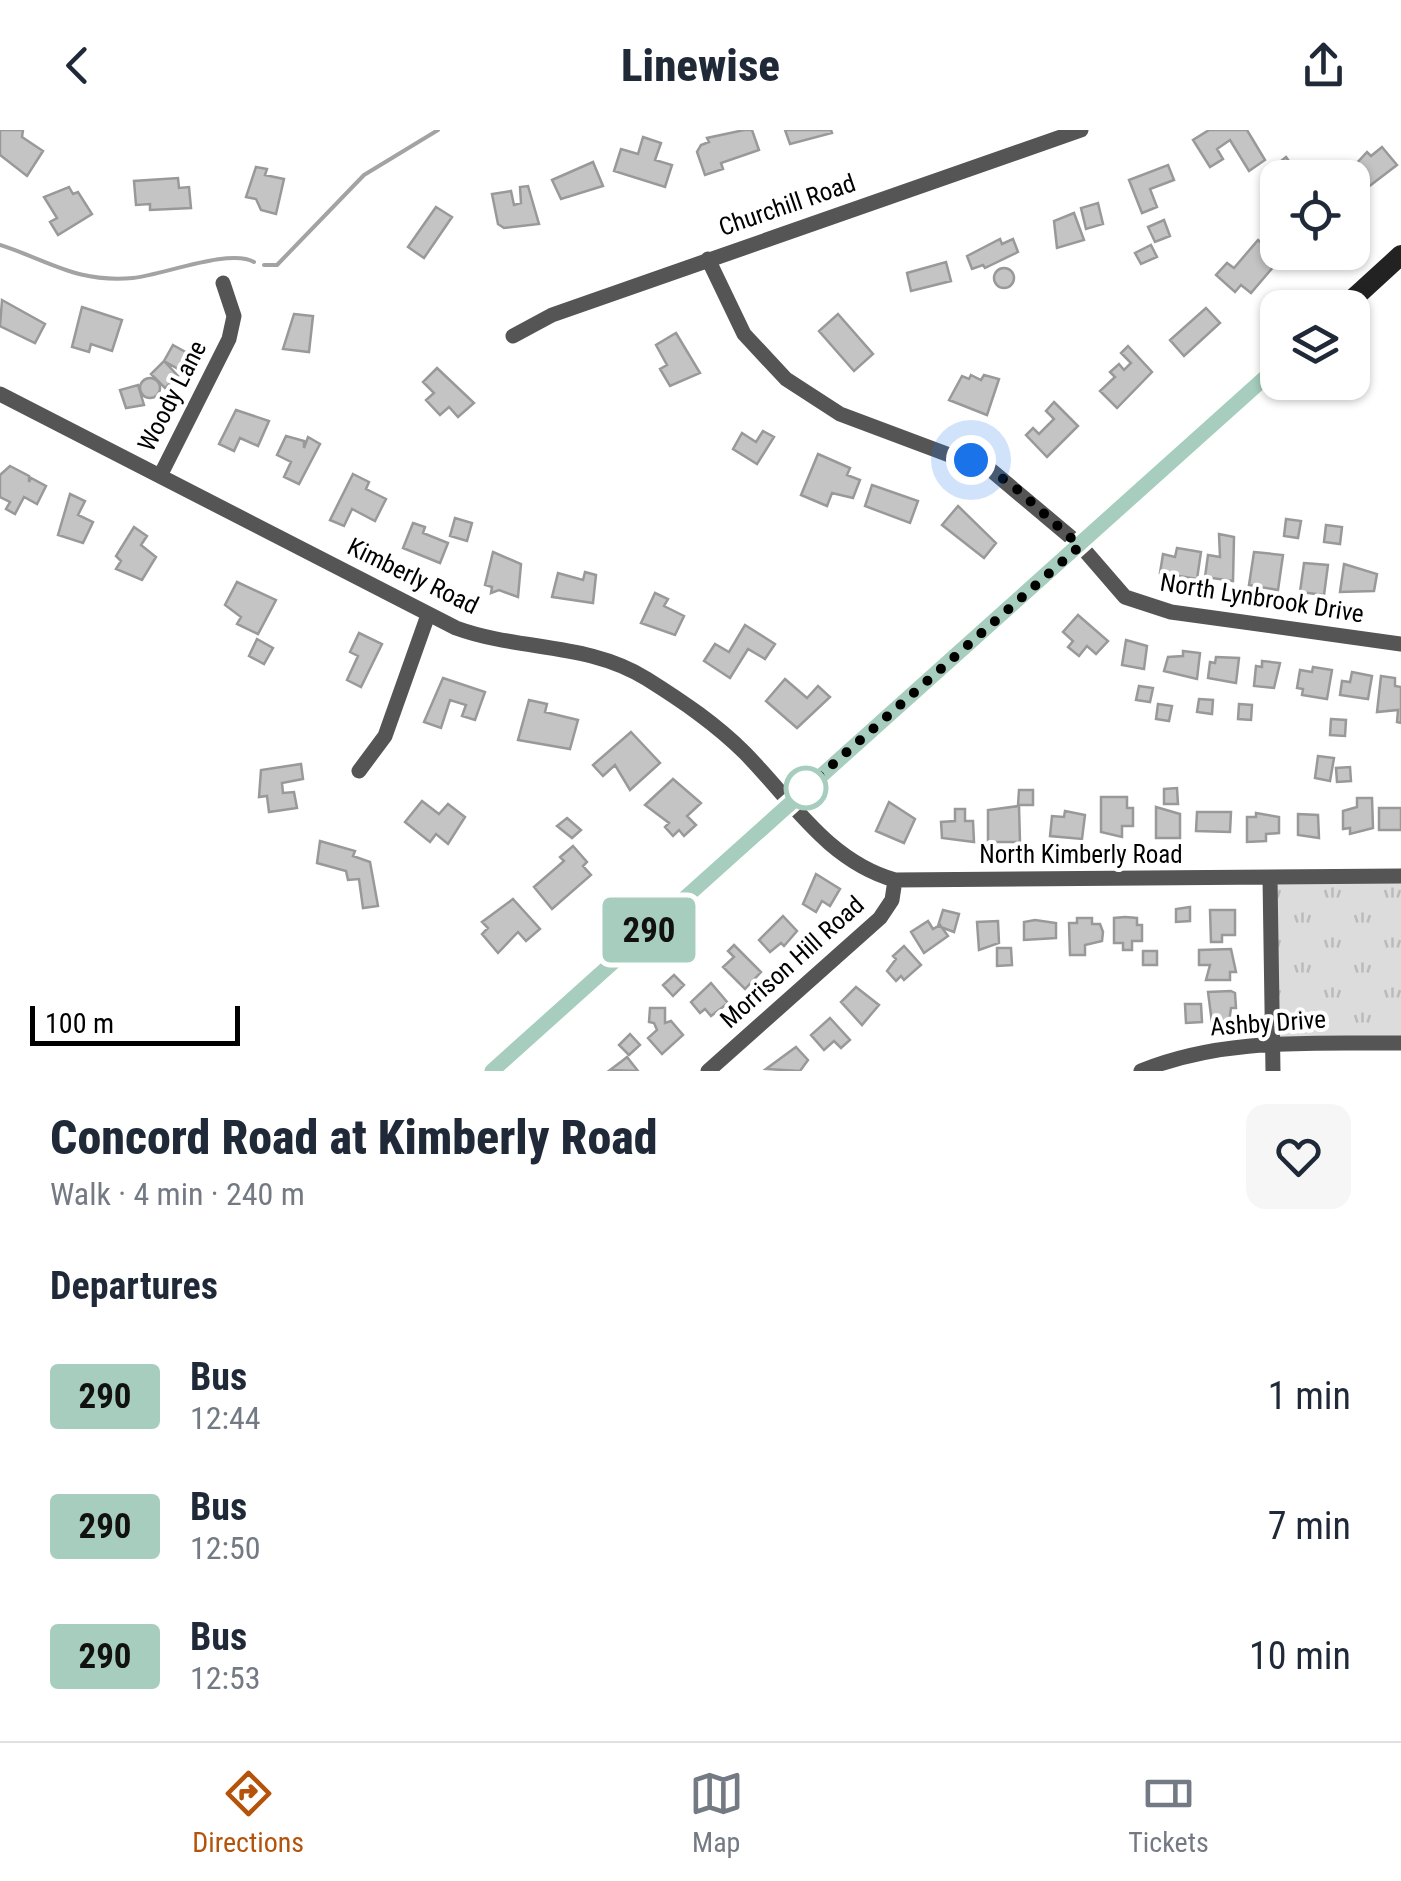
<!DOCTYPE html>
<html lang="en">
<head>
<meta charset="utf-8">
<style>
	body { margin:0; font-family:"Roboto Condensed",sans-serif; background:#f6f6f7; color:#1f2937; height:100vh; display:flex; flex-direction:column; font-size:38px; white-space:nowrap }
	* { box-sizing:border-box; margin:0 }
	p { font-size:32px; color:#747a83 }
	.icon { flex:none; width:55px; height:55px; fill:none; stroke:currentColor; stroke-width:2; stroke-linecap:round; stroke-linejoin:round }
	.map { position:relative; height:941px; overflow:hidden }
	.panel { display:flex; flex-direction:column; background:#fff; flex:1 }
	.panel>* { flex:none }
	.badge { padding:0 20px; border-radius:8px; font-size:35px; line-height:65px }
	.buttons { position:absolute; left:1260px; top:30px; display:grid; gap:20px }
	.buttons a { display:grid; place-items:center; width:110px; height:110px; border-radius:20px; background:#fff; box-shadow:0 2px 8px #0004; font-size:50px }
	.scale { position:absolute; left:30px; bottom:25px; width:210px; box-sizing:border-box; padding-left:10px; border:5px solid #000; border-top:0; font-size:28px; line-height:35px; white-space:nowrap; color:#000; -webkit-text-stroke:8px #fff; paint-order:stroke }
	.you { position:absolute; width:50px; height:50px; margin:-25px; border:8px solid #fff; border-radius:50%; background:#1a73e8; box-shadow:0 0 0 15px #1a73e833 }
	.map>.badge { position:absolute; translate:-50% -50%; box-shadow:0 0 0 5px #fff }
	h2 { padding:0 50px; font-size:38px; line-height:90px }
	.round { display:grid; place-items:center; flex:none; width:105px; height:105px; border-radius:20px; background:#f6f6f7 }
	.headline { display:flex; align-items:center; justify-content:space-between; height:170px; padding:0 50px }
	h1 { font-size:48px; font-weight:800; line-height:75px }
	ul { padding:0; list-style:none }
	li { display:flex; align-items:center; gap:30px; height:130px; padding:0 50px }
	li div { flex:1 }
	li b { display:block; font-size:38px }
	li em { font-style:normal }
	li .badge { min-width:110px; font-weight:700; text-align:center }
	header { display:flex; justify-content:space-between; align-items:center; height:130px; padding:0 50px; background:#fff; font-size:45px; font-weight:800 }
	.menu { display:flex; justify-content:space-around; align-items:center; height:140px; border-top:2px solid #e0e1e3; background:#fff; font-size:28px; color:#747a83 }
	.menu a { display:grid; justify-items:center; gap:5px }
	.menu .active { color:#b45309 }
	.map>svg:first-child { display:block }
	.grass { fill:url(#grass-tufts) }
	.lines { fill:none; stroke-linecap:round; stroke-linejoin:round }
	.stream { stroke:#a3a3a3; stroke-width:4 }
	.building { fill:#c4c4c4; stroke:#999; stroke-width:2.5 }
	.street { stroke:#555; stroke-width:15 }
	.secondary { stroke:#222; stroke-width:20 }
	.line-casing { stroke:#fff; stroke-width:22 }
	.line { stroke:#a6cdbe; stroke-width:15 }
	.walk { stroke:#000; stroke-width:10; stroke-dasharray:0 18 }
	.stop-dot { fill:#fff; stroke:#a6cdbe; stroke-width:5 }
	.labels { text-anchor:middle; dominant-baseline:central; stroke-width:8; stroke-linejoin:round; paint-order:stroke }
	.street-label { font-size:25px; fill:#000; stroke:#fff }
</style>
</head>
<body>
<header><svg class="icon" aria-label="back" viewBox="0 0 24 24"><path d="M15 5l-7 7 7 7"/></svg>Linewise<svg class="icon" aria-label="share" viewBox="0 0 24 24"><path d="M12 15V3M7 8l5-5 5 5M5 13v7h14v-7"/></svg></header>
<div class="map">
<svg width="1401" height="941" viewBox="0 0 1401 941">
	<defs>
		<pattern id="grass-tufts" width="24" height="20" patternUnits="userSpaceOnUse" patternTransform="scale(2.5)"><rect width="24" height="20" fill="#dcdcdc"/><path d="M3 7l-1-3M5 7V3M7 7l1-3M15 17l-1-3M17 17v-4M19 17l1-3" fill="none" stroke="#bbb"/></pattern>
	</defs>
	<rect width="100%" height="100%" fill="#fff"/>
	<path class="grass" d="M1401 748V910L1274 913 1273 750Z"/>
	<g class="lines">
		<path class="stream" d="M0 115C50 131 76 153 133 148 163 145 230 118 254 132
			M264 135H277L364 45 438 0"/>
	</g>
	<path class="building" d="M0 0H23L22 7 43 21 27 46 0 25Z
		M744 0H752L759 20 721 33 723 39 705 45 697 22 701 15 709 12 707 8Z
		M785 0H831L832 3 790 14Z
		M1209 0H1247L1265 30 1249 41 1230 10 1217 19 1223 29 1210 37 1193 10Z
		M643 7 661 13 655 30 672 35 665 57 614 41 621 19 638 24Z
		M1382 17 1397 35 1363 61 1367 66 1355 76 1352 48H1343L1367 22 1371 26Z
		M1286 27 1296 41 1278 48 1271 39Z
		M593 32 603 56 561 69 552 50Z
		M1168 35 1174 50 1150 59 1157 77 1142 83 1129 50Z
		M256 37 267 39 265 45 284 49 276 84 261 80 256 69 246 67Z
		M178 48 179 58 189 57 191 78 150 80V74L136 75 134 51Z
		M528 56 539 94 504 98 498 94 492 64 511 61 514 75 521 73 520 57Z
		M69 57 73 64 78 62 92 84 58 105 50 92 57 88 44 67Z
		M1098 73 1103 94 1086 99 1081 78Z
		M436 77 452 87 424 128 408 117Z
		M1074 83 1084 110 1057 118 1054 91Z
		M1164 90 1170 106 1155 112 1148 97Z
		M1000 109 1002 114 1013 109 1018 122 985 138 983 135 972 139 967 126Z
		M1258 110 1280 129 1251 163 1241 155 1235 162 1216 145 1227 133 1234 138Z
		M1151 115 1157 127 1141 134 1135 123Z
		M946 132 951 151 911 161 907 143Z
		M994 148a10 10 0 1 1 20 0a10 10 0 1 1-20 0Z
		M2 170 45 194 35 213 0 196Z
		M82 177 122 190 112 221 91 214 89 222 72 217Z
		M1206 178 1220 193 1184 226 1170 210Z
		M294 184 313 186 309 222 283 219Z
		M838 184 873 224 854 241 819 201Z
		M676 203 700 243 670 256 660 239 667 235 656 215Z
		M173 215 189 224 180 240 164 231Z
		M1128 216 1152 242 1117 278 1100 261 1115 247 1110 242 1119 234 1124 240 1131 233 1121 223Z
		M164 231 178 246 165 258 151 244Z
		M437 238 474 273 458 287 449 277 440 285 426 270 434 263 423 252Z
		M971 245 981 250 984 245 999 249 987 285 949 270 962 246 969 249Z
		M140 258a10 10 0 1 1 20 0a10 10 0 1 1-20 0Z
		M138 255 144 275 126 278 120 260Z
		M1054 272 1078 296 1047 327 1026 305 1033 298 1039 304 1054 289 1046 281Z
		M236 280 269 291 258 316 240 308 234 321 219 314Z
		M763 301 774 307 757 334 733 319 742 303 756 312Z
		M286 306 304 311V318L308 307 320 314 299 354 284 347 291 332 277 325Z
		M818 324 850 338 847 345 860 350 853 368 832 363 827 376 801 365Z
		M10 336 29 346V352L31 348 46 356 37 374 24 367 15 384 6 379 10 372 0 367V345Z
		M353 344 369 352 366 359 386 369 375 391 352 379 344 396 330 390Z
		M872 355 918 371 910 393 865 376Z
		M70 364 85 371 78 385 93 392 83 413 58 405Z
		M958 376 996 413 984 428 942 395Z
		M455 388 472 393 467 411 450 406Z
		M1286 389 1301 391 1298 408 1284 406Z
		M413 393 425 397 423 403 448 413 440 433 403 418Z
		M1326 395 1342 397 1340 414 1324 412Z
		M134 397 147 406 141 415 156 427 142 450 116 439 121 431 116 426Z
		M1219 404 1234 407 1233 451 1205 447 1208 425 1220 427Z
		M1177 418 1201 422 1197 449 1160 443 1163 424 1175 427Z
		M493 422 521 434 518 467 499 460 491 463 492 457 485 455Z
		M1254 422 1283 425 1278 460 1249 455Z
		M1304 433 1328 435 1324 465 1300 462Z
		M1344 434 1377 444 1374 461 1340 462Z
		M585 442 596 445 593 473 552 467 558 443 583 450Z
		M237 452 276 470 258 504 237 494 241 487 225 475Z
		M655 463 668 469 664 476 684 486 675 505 641 493Z
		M1078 485 1108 511 1096 524 1087 516 1079 526 1068 517 1073 511 1063 502Z
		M745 495 775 514 765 529 748 519 730 548 704 531 715 514 729 522Z
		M359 503 382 514 361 557 347 550 358 526 350 522Z
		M257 509 273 518 264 534 249 526Z
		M1126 510 1147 516 1144 539 1122 535Z
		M1183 521 1200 523 1197 549 1164 541 1168 527 1183 526Z
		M1216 527 1239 528 1236 553 1208 548 1210 532 1215 533Z
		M1262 531 1280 533 1274 558 1254 556 1256 536 1262 537Z
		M1313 537 1332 540 1327 569 1302 565 1303 559 1297 558 1300 540 1312 542Z
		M1352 542 1372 546 1368 569 1340 565 1342 551 1350 552Z
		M1381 546 1395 548V556L1401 557V593L1397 592 1398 580 1377 582Z
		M443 548 485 562 475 590 462 586 466 575 450 570 441 598 424 592Z
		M785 549 807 568 818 556 830 567 797 598 766 571Z
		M1139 556 1153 558 1150 572 1136 570Z
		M1199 569 1213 570 1212 584 1197 582Z
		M529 570 547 574 545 582 578 590 570 619 518 610Z
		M1158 574 1172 576 1169 591 1156 589Z
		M1239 574 1252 575 1251 590 1238 589Z
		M1331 589 1346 590 1345 606 1330 605Z
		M631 602 660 633 630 660 615 635 603 646 593 635Z
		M1318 626 1334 628 1330 651 1315 648Z
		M301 634 303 649 282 653 283 663 294 662 297 678 269 682 267 666 259 667 261 640Z
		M1350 637 1351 651 1337 652 1336 638Z
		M673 649 701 673 687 686 696 695 684 706 679 700 673 706 665 697 669 693 645 675Z
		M1177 658 1178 674H1164V659Z
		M1019 660H1033V675H1018Z
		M1101 667H1127V678H1133V696H1122V707L1101 702Z
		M1357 668H1372L1373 698 1350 704V698L1343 699V681L1357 677Z
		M422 671 439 684 448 674 465 687 448 714 436 704 430 712 405 692Z
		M889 672 915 689 904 713 876 701Z
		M1019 676 1020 712H988V680Z
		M1156 677 1180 684V708H1156Z
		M1379 678H1401V700H1379Z
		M955 679H965V691H973L974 712 942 708 941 692 955 691Z
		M1065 681 1085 685 1082 709 1050 706 1052 686 1064 687Z
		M1197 682H1231L1230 702 1196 701Z
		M1256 683 1279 687V703L1266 704V711L1247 712V687H1256Z
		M1298 684 1318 685 1319 708 1298 705Z
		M567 688 581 700 572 708 557 696Z
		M320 711 355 721 353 726 370 732 378 776 363 778 359 749 348 750 346 741 317 733Z
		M573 716 587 732 583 736 591 745 552 779 534 757 564 731 560 727Z
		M816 744 840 759 830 776 822 771 816 782 803 774Z
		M513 769 540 799 526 811 518 802 498 823 482 804 488 798 482 792Z
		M1190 777V791L1176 792V779Z
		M943 780 959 784 954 802 938 796Z
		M1210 780H1235V805H1222V812H1211Z
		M783 786 797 801 784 816 781 813 770 822 759 810Z
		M1125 787 1137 788V795H1142V811H1132V820H1123V813H1114V788Z
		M1077 788H1092V794H1100L1103 802 1102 811 1085 815V825H1070L1069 793H1077Z
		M1035 790 1056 793V808L1024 810V792Z
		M928 791 933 799 940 795 948 806 924 823 911 802Z
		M998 791 999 813 979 820 977 792Z
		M734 815 761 842 745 859 723 837 734 827 728 821Z
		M904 816 921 835 904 850 901 846 896 851 887 841 896 829 893 826Z
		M997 818H1011L1012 835 997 836Z
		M1231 819 1236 842H1230V850H1206L1210 835H1199V820Z
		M1143 821H1157V835H1143Z
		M674 845 684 855 673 866 663 855Z
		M711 853 728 873 711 886 705 879 700 883 691 872Z
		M856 857 879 875 862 895 841 872Z
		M1231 861 1235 863 1236 878H1231L1229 892 1212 893 1208 862Z
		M1185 874H1201L1202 892 1186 893Z
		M650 878H665V893L671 891 683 905 662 924 648 908 657 900 654 893 649 892Z
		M830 888 850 910 841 918 834 911 824 920 811 905Z
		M630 904 640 915 629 925 619 915Z
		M796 917 808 930 800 941 766 939Z
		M627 927 638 941 610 940 622 931Z"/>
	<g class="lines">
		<path class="street" d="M708 129 744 204 786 249 840 284 992 341 1080 415 1125 467 1171 482 1401 514
			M513 206 552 185 1081 0
			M0 264 456 498C519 521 588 512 647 549 682 571 716 594 745 623 792 671 828 731 895 750L1401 746
			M161 344 229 209 234 186 223 153
			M359 641 385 606 428 485
			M1270 748 1273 941
			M708 941 880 788 892 770 895 750
			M1141 941C1224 907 1314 914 1401 913"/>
		<path class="secondary" d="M1343 178 1401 125
			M492 941 1278 236"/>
	</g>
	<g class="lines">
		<g class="line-casing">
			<path id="line" d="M492 941 1278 236"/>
		</g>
		<use href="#line" class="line"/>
		<path class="walk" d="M806 658 1080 416 1010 353 971 330"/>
	</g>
	<circle class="stop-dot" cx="806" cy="658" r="20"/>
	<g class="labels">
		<g class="street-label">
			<text transform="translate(787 75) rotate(-19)">Churchill Road</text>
			<text transform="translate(172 266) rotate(-63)">Woody Lane</text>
			<text transform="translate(413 446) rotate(26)">Kimberly Road</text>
			<text transform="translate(1262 468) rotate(9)">North Lynbrook Drive</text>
			<text x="1081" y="724">North Kimberly Road</text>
			<text transform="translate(792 832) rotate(-42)">Morrison Hill Road</text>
			<text transform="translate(1268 893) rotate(-4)">Ashby Drive</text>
		</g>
	</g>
</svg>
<div class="buttons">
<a><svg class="icon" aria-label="locate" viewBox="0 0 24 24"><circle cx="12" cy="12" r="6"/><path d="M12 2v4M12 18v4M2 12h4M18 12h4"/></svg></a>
<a><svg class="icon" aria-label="layers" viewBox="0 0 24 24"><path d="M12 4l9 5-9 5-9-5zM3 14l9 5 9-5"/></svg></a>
</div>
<div class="scale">100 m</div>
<div class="you" style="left:971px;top:330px"></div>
<b class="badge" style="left:649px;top:800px;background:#a6cdbe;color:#111">290</b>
</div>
<section class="panel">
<div class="headline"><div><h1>Concord Road at Kimberly Road</h1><p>Walk · 4 min · 240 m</p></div><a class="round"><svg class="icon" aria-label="heart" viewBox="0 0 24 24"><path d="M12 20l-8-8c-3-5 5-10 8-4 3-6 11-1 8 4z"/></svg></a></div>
<h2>Departures</h2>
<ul>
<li><span class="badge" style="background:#a6cdbe;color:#111">290</span><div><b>Bus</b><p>12:44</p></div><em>1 min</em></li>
<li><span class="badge" style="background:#a6cdbe;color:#111">290</span><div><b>Bus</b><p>12:50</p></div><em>7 min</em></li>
<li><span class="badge" style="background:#a6cdbe;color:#111">290</span><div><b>Bus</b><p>12:53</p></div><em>10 min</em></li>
</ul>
</section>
<nav class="menu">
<a class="active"><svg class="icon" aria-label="directions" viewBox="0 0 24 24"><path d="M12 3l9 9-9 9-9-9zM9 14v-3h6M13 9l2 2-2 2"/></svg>Directions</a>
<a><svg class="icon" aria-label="map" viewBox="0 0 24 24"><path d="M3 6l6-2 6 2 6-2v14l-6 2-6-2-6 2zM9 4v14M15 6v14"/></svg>Map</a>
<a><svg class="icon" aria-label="tickets" viewBox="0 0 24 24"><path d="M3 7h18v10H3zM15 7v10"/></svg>Tickets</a>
</nav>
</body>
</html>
